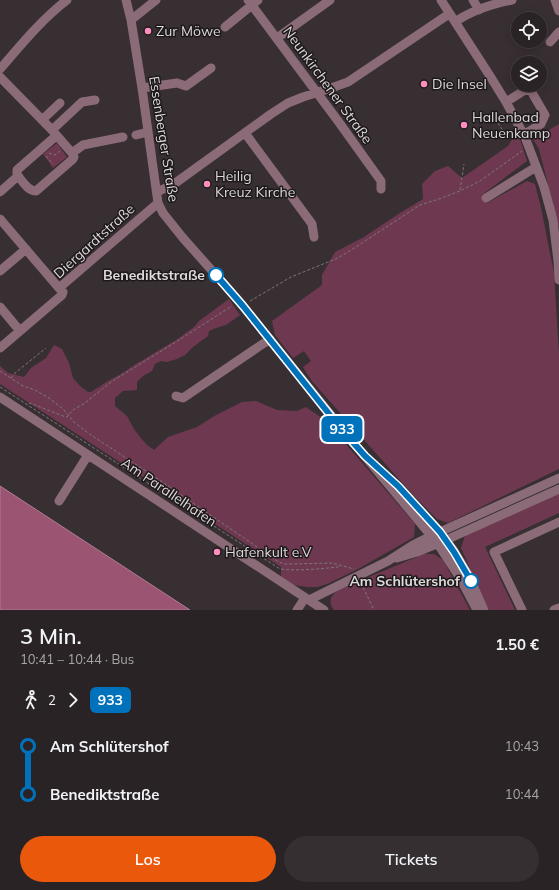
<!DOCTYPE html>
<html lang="de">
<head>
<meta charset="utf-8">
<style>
	body { margin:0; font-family:Mulish,sans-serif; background:#362f32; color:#f1f3f6; height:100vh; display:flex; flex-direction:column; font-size:15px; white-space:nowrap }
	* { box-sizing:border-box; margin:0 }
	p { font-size:13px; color:#a5a4a7 }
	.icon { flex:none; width:22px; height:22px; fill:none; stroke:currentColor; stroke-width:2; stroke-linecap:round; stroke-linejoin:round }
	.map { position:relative; height:610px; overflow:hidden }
	.details { display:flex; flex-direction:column; background:#2a2326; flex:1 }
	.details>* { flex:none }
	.badge { padding:0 8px; border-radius:6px; font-size:14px; line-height:26px }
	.buttons { position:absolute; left:511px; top:12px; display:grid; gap:8px }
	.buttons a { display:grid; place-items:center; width:36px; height:36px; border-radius:50%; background:#2a2326; box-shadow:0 2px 10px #0003,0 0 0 1px #464043; font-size:20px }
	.map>.badge { position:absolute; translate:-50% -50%; box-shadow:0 0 0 2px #fff }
	.legs { display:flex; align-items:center; gap:6px; height:44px; padding:0 20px; font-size:13px }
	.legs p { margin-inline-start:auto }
	.head { display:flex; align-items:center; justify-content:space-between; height:68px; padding:0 20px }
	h1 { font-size:22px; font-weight:600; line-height:30px }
	.cta { display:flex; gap:8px; margin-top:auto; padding:8px 20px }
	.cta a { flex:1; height:46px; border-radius:24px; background:#ea580c; color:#fff; font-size:16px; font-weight:600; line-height:46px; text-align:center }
	.cta a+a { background:#362f32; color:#f1f3f6 }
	ul { padding:0 20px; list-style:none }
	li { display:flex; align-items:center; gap:14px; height:48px; font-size:15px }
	li i { display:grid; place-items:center; width:6px; height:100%; margin:0 5px; background:currentColor }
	li i::after { content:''; width:10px; height:10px; margin:-5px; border:3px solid; border-radius:50%; background:#2a2326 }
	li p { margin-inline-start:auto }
	li:first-child i { background:linear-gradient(#0000 50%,currentColor 0) }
	li:last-child i { background:linear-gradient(currentColor 50%,#0000 0) }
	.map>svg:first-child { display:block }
	.green { fill:#6e3950 }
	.water { fill:#9b5573; stroke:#af7c92 }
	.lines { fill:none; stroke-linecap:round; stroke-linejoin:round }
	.path { stroke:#7d7679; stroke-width:1; stroke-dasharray:3 2; stroke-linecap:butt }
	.minor { stroke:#8b6b77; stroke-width:9 }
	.line-1-casing { stroke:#fff; stroke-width:9 }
	.line-1 { stroke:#0072bc; stroke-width:6 }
	.poi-dot { fill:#fd8ebe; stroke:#1d191a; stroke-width:1.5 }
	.stop-1-dot { fill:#fff; stroke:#0072bc; stroke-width:2 }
	.labels { text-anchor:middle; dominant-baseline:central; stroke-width:3; stroke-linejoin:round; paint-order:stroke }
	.poi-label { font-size:14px; fill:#ddd8da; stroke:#1d191a; text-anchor:start }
	.street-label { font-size:14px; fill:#ddd8da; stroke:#1d191a }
	.stop-label { font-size:14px; font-weight:bold; fill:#ddd8da; stroke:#1d191a; text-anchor:end }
</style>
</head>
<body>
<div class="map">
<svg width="559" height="610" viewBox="0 0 559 610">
	<rect width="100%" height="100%" fill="#382f33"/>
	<path class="green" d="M559 124V228L539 149 533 139Z
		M514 136 520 139 527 161 482 195 487 203 527 181 535 184 541 208 554 273 559 354V469L448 523 437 519 412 494 311 380 303 367 311 361 304 351 293 358 275 335 272 321 322 285V275L335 252 364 237 400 213 423 199 422 184 435 171 448 166 462 178 508 146Z
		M57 143 67 157 53 168 43 154Z
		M229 299 240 315 226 325 216 328 209 331 208 336 193 347 185 355 177 359 167 362 161 361 155 364 152 371 143 376 137 382V390L123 391 115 398V406L127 416 134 429 140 437 147 445 154 450 168 437 197 427 216 415 242 402 256 401 277 410 297 411 306 407 326 421 415 524 414 537 358 569 327 584 317 587H307L294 585 281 577V567L0 384V366L8 373 24 377 31 368 46 358 54 345 62 349 69 363 73 378 80 386 88 392H91L108 381 119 375 136 364 176 340 194 327 199 321Z
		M559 493V513L485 547 515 610H489L461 548 465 536Z
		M424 554H434L443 560 470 610H334C320 592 352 584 363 581L364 579Z"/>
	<path class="water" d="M0 486 190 610H0Z"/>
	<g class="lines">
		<path class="path" d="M495 119 506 135
			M490 122 503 113
			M49 153 55 155 60 151
			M46 156 53 164
			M460 190 464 164
			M250 301 291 277 338 258 356 247 420 205 436 200 460 191 480 181 522 151
			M0 371 23 386 35 390 49 398 63 409 75 423 88 433 152 475 279 562 284 564H289L332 563 354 569
			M11 378 15 373 46 348
			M0 387 280 569C299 571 319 569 338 567L339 566
			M29 404 30 403 63 416 67 417 73 410 85 403 111 382 179 340 232 306
			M361 583 374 610"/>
		<path class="minor" d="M126 0 131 20 142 88 158 203 163 213 183 238 239 301 343 430 438 544 460 578 477 610
			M248 0 338 121 381 181V189
			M441 0 490 76 506 102 525 137 544 187 553 220 558 261 559 280
			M473 0 479 10
			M555 0 559 11
			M131 20 156 0
			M455 22C472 10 492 4 512 0
			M225 27 258 0
			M277 38 330 0
			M550 42 559 32
			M0 69C21 45 41 20 67 0
			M0 77 52 130 72 153 74 157 73 159 36 191C28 191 23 182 18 176
			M142 88 177 83 186 86 211 68
			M506 102 525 90 531 91 545 115 541 124 523 135
			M42 120 60 103
			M52 130 82 102 95 100
			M245 133 312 224 314 237
			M136 135 148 132
			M72 153 83 145 123 137
			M0 192 18 176 17 173V170L56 136
			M157 192 174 184 271 114 288 103 303 97 331 88 348 82 449 14
			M486 198 536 167
			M0 219 59 288
			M0 271 26 249
			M0 307 20 331
			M0 348 62 295 63 292 59 288 158 203
			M176 396 183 398 270 339
			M0 397 324 610
			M394 483 431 522 440 532 454 551 468 574 484 610
			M59 501 88 455
			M397 558 417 552 446 540 559 489
			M309 600 388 561 413 545 431 536 559 478
			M297 610 305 598
			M522 610 494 552 559 522
			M554 610 559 608"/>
	</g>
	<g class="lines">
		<g class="line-1-casing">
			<path id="line-1" d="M216 275 243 306 342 430 365 456 398 486 440 532 454 552 471 581"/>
		</g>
		<use href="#line-1" class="line-1"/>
	</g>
	<g class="poi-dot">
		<circle cx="148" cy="31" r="4"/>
		<circle cx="424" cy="84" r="4"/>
		<circle cx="464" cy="125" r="4"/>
		<circle cx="207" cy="184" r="4"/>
		<circle cx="217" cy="552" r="4"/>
	</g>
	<g class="stop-1-dot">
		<circle cx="216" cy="275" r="7"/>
		<circle cx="471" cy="581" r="7"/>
	</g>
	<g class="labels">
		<g class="poi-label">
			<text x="156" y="31">Zur Möwe</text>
			<text x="432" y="84">Die Insel</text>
			<text x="472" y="117">Hallenbad<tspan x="472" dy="16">Neuenkamp</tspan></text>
			<text x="215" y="176">Heilig<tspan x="215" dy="16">Kreuz Kirche</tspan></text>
			<text x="225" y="552">Hafenkult e.V</text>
		</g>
		<g class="street-label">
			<text transform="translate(328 85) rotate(54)">Neunkirchener Straße</text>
			<text transform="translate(164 139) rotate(81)">Essenberger Straße</text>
			<text transform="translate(94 241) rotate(-42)">Diergardtstraße</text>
			<text transform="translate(169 492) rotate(34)">Am Parallelhafen</text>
		</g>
		<g class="stop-label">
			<text x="205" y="275">Benediktstraße</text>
			<text x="460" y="581">Am Schlütershof</text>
		</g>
	</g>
</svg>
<div class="buttons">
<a><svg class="icon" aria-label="locate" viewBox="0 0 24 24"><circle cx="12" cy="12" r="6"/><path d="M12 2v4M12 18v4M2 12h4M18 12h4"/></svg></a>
<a><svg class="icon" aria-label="layers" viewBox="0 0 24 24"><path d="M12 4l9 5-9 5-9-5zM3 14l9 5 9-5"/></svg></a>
</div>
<b class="badge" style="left:342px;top:429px;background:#0072bc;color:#fff">933</b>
</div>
<section class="details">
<div class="head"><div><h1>3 Min.</h1><p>10:41 – 10:44 · Bus</p></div><b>1.50 €</b></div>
<div class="legs"><svg class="icon" aria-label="walk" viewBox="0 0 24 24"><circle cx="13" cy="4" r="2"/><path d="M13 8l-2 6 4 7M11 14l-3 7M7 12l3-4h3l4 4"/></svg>2<svg class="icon" aria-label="forward" viewBox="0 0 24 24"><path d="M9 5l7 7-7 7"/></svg><b class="badge" style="background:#0072bc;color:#fff">933</b></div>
<ul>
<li><i style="color:#0072bc"></i><b>Am Schlütershof</b><p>10:43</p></li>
<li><i style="color:#0072bc"></i><b>Benediktstraße</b><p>10:44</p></li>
</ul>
<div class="cta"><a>Los</a><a>Tickets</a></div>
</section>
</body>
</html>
